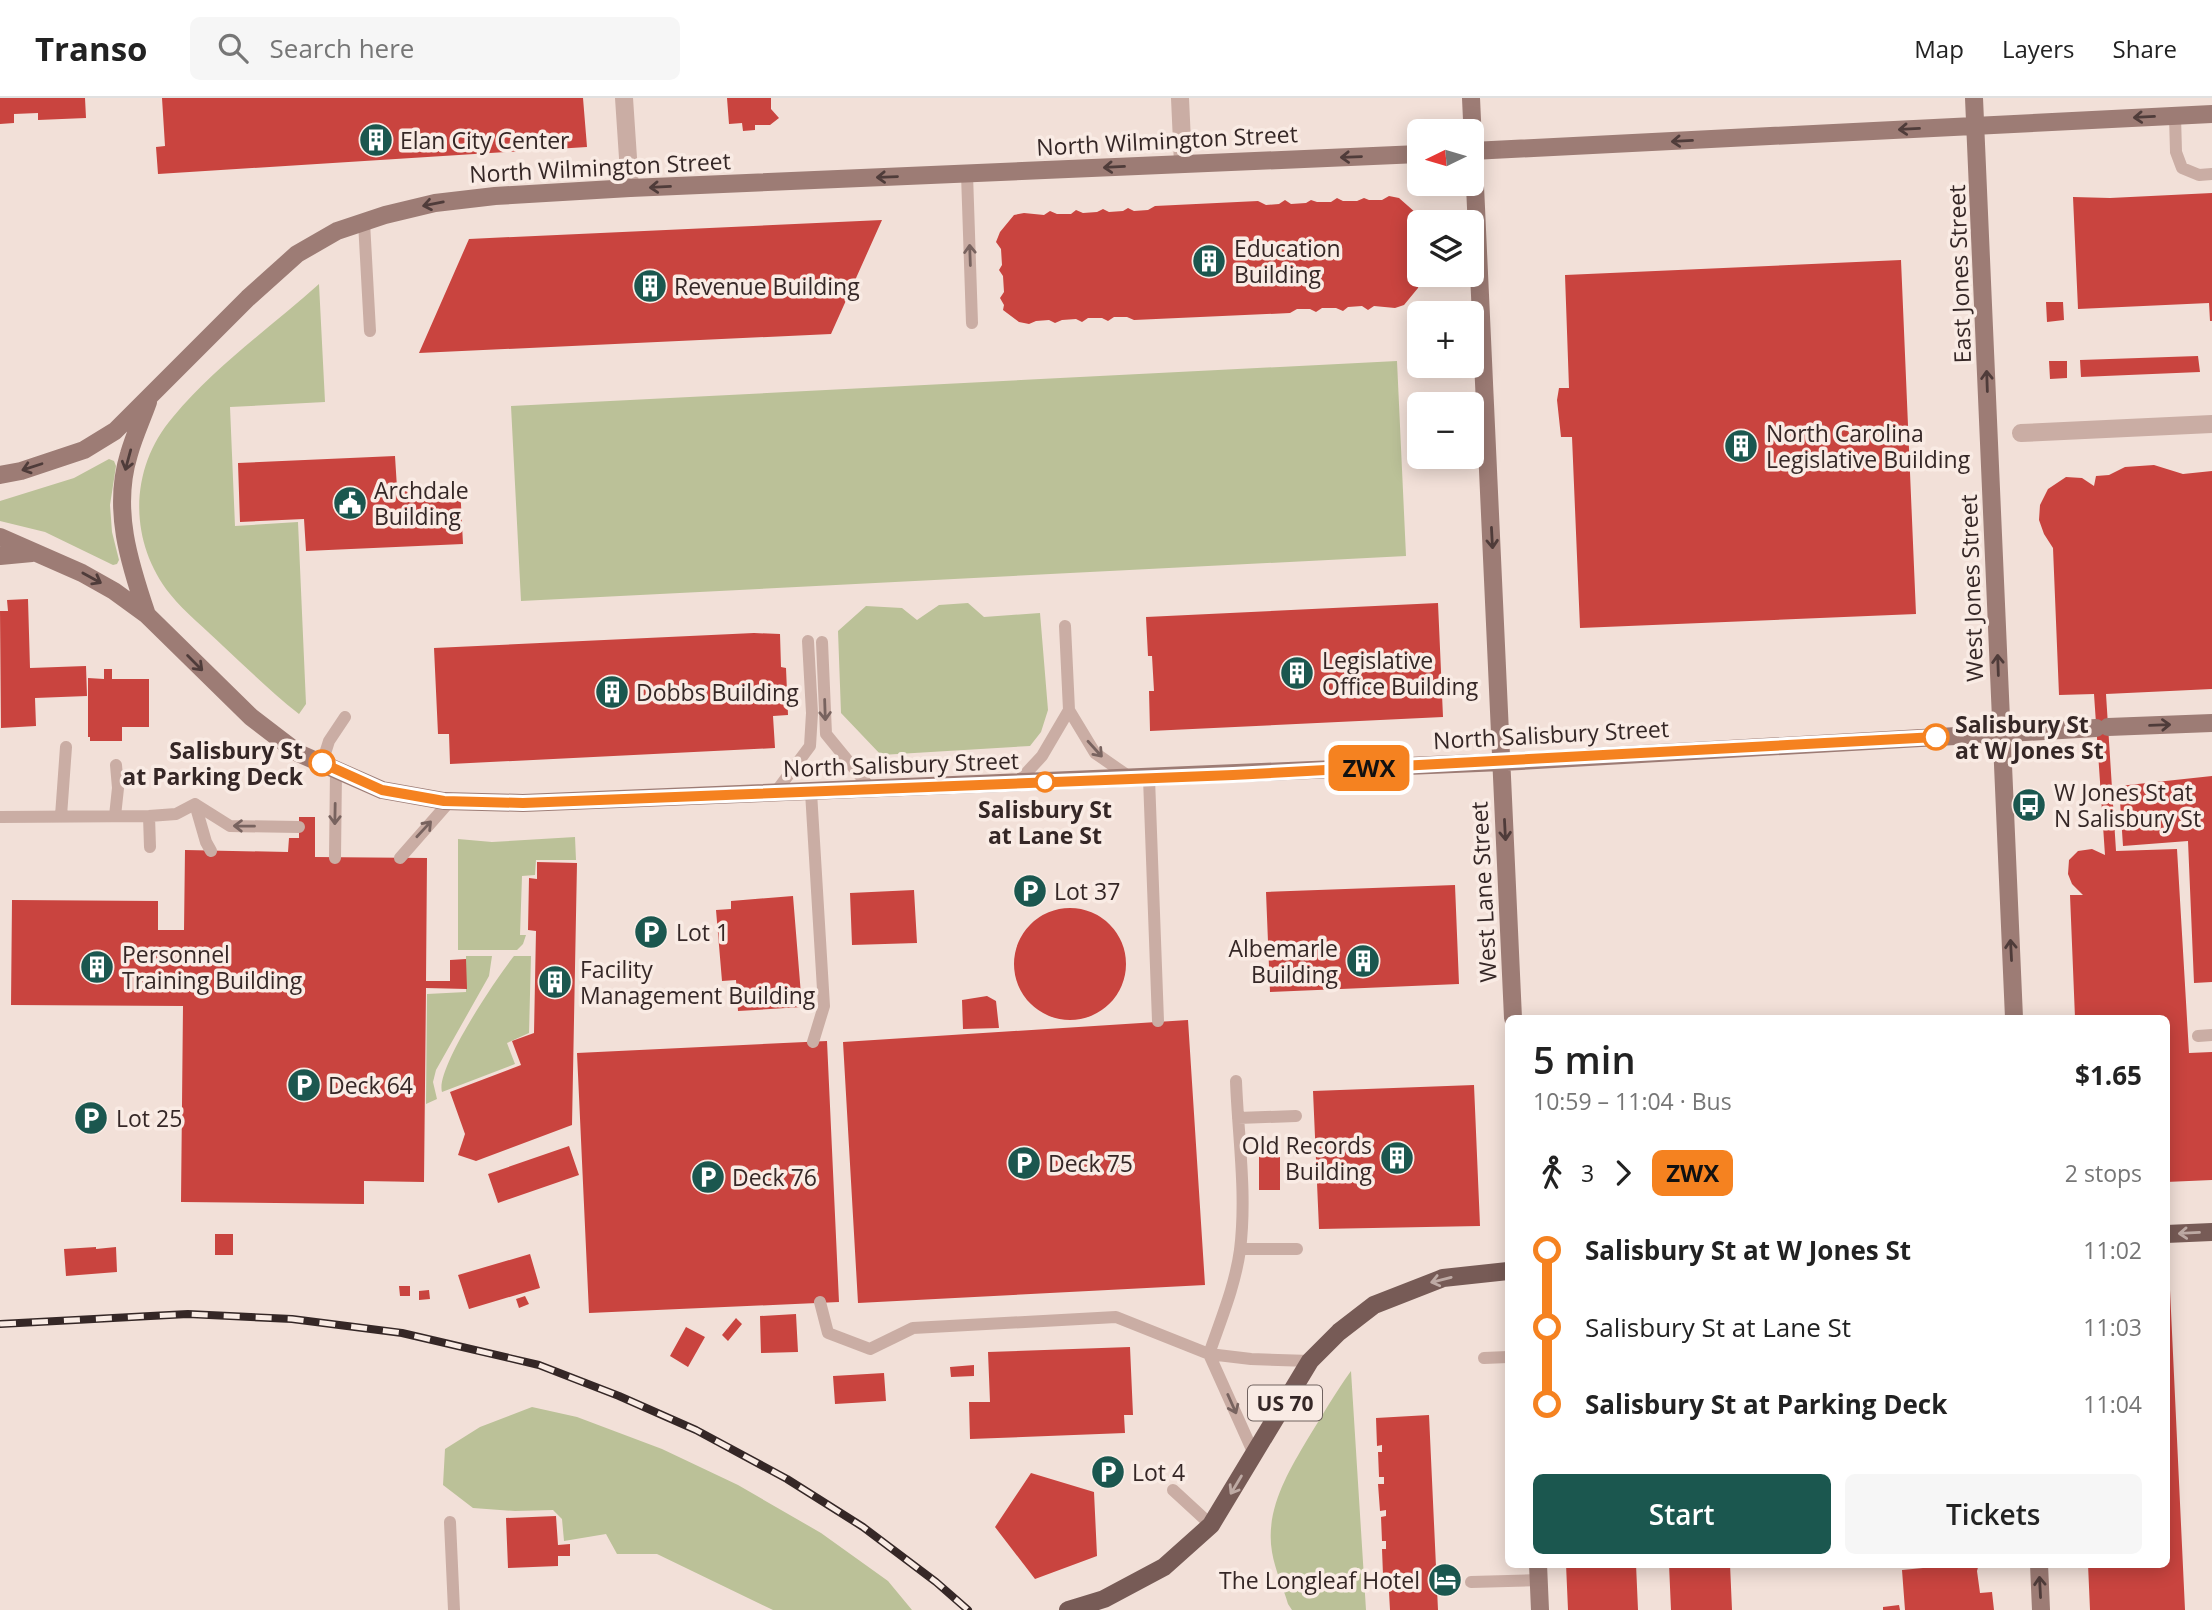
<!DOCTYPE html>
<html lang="en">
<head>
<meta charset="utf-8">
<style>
	body { margin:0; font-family:"Open Sans",sans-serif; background:#f6f6f6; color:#222; height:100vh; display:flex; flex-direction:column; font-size:26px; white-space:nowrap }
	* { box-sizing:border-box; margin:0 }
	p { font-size:23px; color:#767676 }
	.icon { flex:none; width:38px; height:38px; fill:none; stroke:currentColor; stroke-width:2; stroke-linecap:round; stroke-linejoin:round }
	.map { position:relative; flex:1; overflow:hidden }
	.side { position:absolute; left:1505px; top:917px; width:665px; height:553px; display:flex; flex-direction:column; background:#fff; border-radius:10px; box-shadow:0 4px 18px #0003 }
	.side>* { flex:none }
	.badge { padding:0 14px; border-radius:10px; font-size:24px; line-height:46px }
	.needle { width:46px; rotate:265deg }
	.tools { position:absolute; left:1407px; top:21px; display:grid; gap:14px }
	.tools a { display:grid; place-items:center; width:77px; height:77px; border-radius:10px; background:#fff; box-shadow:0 4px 18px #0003; font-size:35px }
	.map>.badge { position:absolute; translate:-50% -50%; box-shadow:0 0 0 4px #fff }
	.legs { display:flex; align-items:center; gap:10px; height:77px; padding:0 28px; font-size:23px }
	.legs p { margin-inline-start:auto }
	.headline { display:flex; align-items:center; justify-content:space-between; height:119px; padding:0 28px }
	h1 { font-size:38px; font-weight:600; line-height:52px }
	.primary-button { display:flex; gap:14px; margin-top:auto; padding:14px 28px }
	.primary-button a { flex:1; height:80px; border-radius:10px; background:#1b574f; color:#fff; font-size:28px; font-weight:600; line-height:80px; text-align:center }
	.primary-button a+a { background:#f6f6f6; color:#222 }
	ul { padding:0 28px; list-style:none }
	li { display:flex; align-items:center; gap:24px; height:77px; font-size:26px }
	li i { display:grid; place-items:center; width:10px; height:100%; margin:0 9px; background:currentColor }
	li i::after { content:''; width:18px; height:18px; margin:-9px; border:5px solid; border-radius:50%; background:#fff }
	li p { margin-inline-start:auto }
	li:first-child i { background:linear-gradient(#0000 50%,currentColor 0) }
	li:last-child i { background:linear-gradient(currentColor 50%,#0000 0) }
	header { display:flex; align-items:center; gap:42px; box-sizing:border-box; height:98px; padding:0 35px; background:#fff; border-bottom:2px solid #e0e0e0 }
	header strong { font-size:33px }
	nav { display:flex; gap:38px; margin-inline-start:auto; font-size:24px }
	.search { width:490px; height:63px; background:#f6f6f6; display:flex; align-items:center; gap:18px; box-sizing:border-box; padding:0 24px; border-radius:10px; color:#767676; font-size:26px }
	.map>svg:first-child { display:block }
	.green { fill:#bbc198 }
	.building { fill:#c9443f }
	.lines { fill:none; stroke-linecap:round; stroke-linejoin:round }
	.lane { stroke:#caada4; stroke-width:12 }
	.street { stroke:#caada4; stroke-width:18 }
	.secondary { stroke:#9d7c75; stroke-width:18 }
	.primary { stroke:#775b56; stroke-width:18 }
	.rail-casing { stroke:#352726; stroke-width:8 }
	.rail { stroke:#f9ebe4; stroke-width:5; stroke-dasharray:16; stroke-linecap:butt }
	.oneway { stroke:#4f3c3a }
	.oneway2 { stroke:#78635f }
	.oneway3 { stroke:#beaaa4 }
	.line-1-casing { stroke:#fff; stroke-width:16 }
	.line-1 { stroke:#f58220; stroke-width:10 }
	.stop-1-dot { fill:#fff; stroke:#f58220; stroke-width:3.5 }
	.labels { text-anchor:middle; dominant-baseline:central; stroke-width:7; stroke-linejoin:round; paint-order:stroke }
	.shield { fill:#f9ebe4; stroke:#70625f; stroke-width:2 }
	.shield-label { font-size:21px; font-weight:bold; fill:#352726 }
	.poi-label { font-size:23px; fill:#352726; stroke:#f9ebe4; text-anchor:start }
	.street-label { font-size:23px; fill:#352726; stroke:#f9ebe4 }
	.stop-label { font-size:23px; font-weight:bold; fill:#352726; stroke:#f9ebe4; text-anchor:start }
</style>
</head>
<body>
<header>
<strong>Transo</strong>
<div class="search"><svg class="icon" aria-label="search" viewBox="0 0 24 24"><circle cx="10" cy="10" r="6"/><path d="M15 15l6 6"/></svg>Search here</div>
<nav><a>Map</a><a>Layers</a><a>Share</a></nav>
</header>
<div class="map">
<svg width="2212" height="1512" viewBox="0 0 2212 1512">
	<rect width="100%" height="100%" fill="#f2e0d8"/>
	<path class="green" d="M319 186 325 304 230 309 235 428 298 424 306 606 299 616C272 595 248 571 223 548 206 531 185 515 170 496 128 443 129 370 173 319 215 268 270 230 319 186Z
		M1397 263 1406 458 521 503 511 308Z
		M109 361 114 363 116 368 110 407 112 434 119 462 117 466 113 467 45 434 0 423V403L74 380Z
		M968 505 984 519 1040 515 1048 612 1041 634 1030 648 881 657 841 615 838 533 866 508 902 510 917 522 939 507Z
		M575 739 576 762H536L535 777 522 778 520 837H526L523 846 517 852H458V741L492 744Z
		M466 858H492L489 878 436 972 433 984 437 1001 426 1006 427 896 466 894Z
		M514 858H531L529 935 507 945 515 966 442 994C435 971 497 879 514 858Z
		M1351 1273 1366 1512H1292L1288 1506C1283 1489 1275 1472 1272 1454 1265 1413 1287 1376 1307 1342 1322 1318 1335 1295 1351 1273Z
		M532 1309 577 1319 662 1351 738 1387 821 1435 888 1483 912 1512H773L657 1456H617L606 1436 564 1443 562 1421 553 1412 515 1413 473 1410 443 1387 445 1351 480 1329Z"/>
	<path class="building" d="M0 0H85L86 20 38 22V15L14 16V25L0 26Z
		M162 0H583L587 49 158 76 156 49 165 48Z
		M727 0H771V11L779 20 770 27H755V32L743 33 742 25 729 26Z
		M2212 95V223H2210L2209 205 2078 211 2073 99 2110 100Z
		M1389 98 1399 100 1416 115 1418 124 1416 146 1419 151 1417 159V173L1420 180 1418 190 1404 207 1395 210 1374 208 1368 212 1362 208 1348 209 1343 213 1336 210H1322L1316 214 1310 211H1297L1290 215 1134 222 1127 219H1114L1108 223 1102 220H1088L1082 224 1076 221 1062 222 1055 225 1049 222 1036 223 1029 226 1019 224 1003 212 1004 207 1000 200 1004 194 1003 178 999 172 1002 167 1001 151 996 144 1000 134 1014 117 1024 115 1044 117 1050 113 1057 116H1071L1076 112 1083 115 1097 114 1103 111 1109 114 1123 113 1128 110 1134 113 1148 112 1155 108 1258 103 1266 107 1279 106 1285 102 1291 106 1306 105 1311 102 1317 104H1331L1337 100 1343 103H1357L1364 100 1369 102H1382Z
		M882 122 831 236 419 255 469 141Z
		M1901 162 1916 516 1580 530 1572 339H1561L1557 302 1559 290H1569L1565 177Z
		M2046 204H2063L2064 222 2047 224Z
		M2198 258 2200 274 2081 279 2080 262Z
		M2049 263H2067V280L2050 281Z
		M395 358 397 390 460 387 463 446 306 453 304 421 240 424 238 365Z
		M2154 367 2183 376 2212 373V591L2106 596 2116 753 2177 751 2189 955 2212 954V1082L2166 1084V920H2075L2070 797H2083L2072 786 2068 776 2069 762 2078 753 2092 751 2105 757 2094 596 2059 597 2053 450 2044 436 2039 422 2040 407 2048 391 2066 379 2082 380 2094 388 2096 378 2109 377 2125 369Z
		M28 501 30 570 86 568 87 598 35 600 36 628 1 630 0 513H8L7 502Z
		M1438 505 1443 619 1150 633 1149 593H1154L1152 558H1148L1146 519Z
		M754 535 780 536 781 569 786 570 788 617 773 618 775 650 450 666 449 636H438L434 550Z
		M104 571H112V581H149V629H122V643H90V639H88V580L104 581Z
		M2212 678V884L2194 885 2188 743 2123 748 2119 688Z
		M299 719H315V759L427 760 426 883H450V862L466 861 467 891 426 890 424 1084 364 1083V1106L181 1104 183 908 11 907 12 802 158 803V832H184L185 752 288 754 289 740H299Z
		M537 764 577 765 572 1027 476 1063 458 1057 465 1036 450 994 521 967 512 943 534 935 536 833 528 832 529 780 537 781Z
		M1455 787 1459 886 1270 894 1266 794Z
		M914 792 917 845 852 847 850 795Z
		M793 798 802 909 738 913 736 882 722 883 716 812 731 811V803Z
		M1014 866a56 56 0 1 1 112 0a56 56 0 1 1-112 0Z
		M987 898 996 903 999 930 963 931 962 902Z
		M1188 922 1205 1187 858 1205 843 944Z
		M827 943 839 1204 589 1215 577 955Z
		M1474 987 1480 1128 1319 1131 1313 993Z
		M569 1048 579 1077 498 1105 488 1076Z
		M1259 1058 1280 1059V1092H1259Z
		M215 1136H233V1157H215Z
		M96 1149V1151L116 1149 117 1174 66 1178 64 1151Z
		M530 1156 540 1190 469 1211 458 1177Z
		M399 1188H410V1198H400Z
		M429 1192 430 1201 419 1202V1193Z
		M2166 1192H2170L2185 1512H2090L2088 1466H2166Z
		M525 1198 529 1206 519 1210 516 1201Z
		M796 1216 798 1254 761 1255 760 1218Z
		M736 1220 742 1226 728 1243 722 1237Z
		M686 1229 705 1239 688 1269 670 1258Z
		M1130 1249 1133 1317H1124L1125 1335 970 1341 969 1304H990L988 1254Z
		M974 1267V1278L951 1279 950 1269Z
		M884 1275 886 1303 835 1306 833 1278Z
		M1429 1317 1438 1512H1390L1388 1476 1383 1477 1382 1451H1386V1443H1382L1381 1419 1386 1418V1412L1380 1413 1378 1386H1384V1379H1379L1378 1354H1382V1347L1377 1348 1376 1320Z
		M1031 1375 1094 1394 1097 1458 1035 1481 995 1429Z
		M556 1418 558 1447 570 1446V1458H558V1468L508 1470 506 1420Z
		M1566 1466H1636L1638 1512H1568Z
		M1669 1466H1730L1732 1512H1671Z
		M1923 1466H1979L1977 1473 1980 1495 1992 1494 1994 1512H1905L1902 1472 1923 1470Z
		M1899 1507 1900 1512H1883V1509Z"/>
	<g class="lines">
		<path class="lane" d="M2175 18 2176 54 2182 70 2199 77 2212 76
			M967 76 972 225
			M364 124 370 233
			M1065 528 1069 612 1095 655 1131 680
			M822 544 826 636 871 691
			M322 665 329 643 345 619
			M1149 680 1158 923
			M1017 685 1042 658 1069 612
			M811 694 824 908 813 944
			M775 695 810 648 812 615 808 543
			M195 706 230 728 299 729
			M195 706 206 744 211 753
			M61 718 66 649
			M115 718 118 690 116 667
			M149 718 150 749
			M0 719 149 718 176 716 195 706
			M335 760 336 672
			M400 760 450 703
			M2198 938 2212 937
			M1236 983C1238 1038 1247 1096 1240 1152 1235 1188 1221 1221 1209 1256L1254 1356
			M1238 1020 1296 1018
			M1240 1151H1297
			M820 1204 828 1235 870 1251 913 1230 1116 1219 1209 1256 1251 1261 1310 1263
			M1484 1260 1508 1259
			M1173 1392 1211 1427
			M450 1424 454 1512
			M1471 1484 1539 1482"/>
		<path class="street" d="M624 0 630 90
			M1180 0 1183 66
			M2021 335 2212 326"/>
		<path class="secondary" d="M1471 0 1513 920
			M1974 0 2014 920
			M1472 53 2212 16
			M0 377 21 373 84 352 115 333 248 200 297 156 337 133 385 117 435 105 495 98 630 90 1419 56
			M0 439 82 475 114 493 147 517 251 619 298 655 382 692 444 703 523 705 1502 664 2096 630
			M0 458 32 455
			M147 517C129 464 112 411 129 356 134 338 142 321 148 304
			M2108 629 2212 625
			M1538 1466 1540 1512
			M2039 1466 2041 1512"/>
		<path class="primary" d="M2166 1136 2212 1134
			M1068 1512 1104 1501 1164 1469 1211 1427 1310 1263 1339 1234 1374 1207 1443 1180 1508 1173"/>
		<g class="rail-casing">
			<path id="rail" d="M0 1226 188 1216 292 1221 402 1235 539 1267 619 1298 696 1332 787 1381 863 1429 936 1484 968 1512"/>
		</g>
		<use href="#rail" class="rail"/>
	</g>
	<defs><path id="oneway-shaft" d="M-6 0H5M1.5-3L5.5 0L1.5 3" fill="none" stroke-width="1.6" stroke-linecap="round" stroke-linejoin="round" transform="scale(1.75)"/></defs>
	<g class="oneway">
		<use href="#oneway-shaft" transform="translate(2144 19) rotate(177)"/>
		<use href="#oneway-shaft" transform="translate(1909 31) rotate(177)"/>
		<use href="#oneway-shaft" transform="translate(1682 43) rotate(177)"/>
		<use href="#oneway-shaft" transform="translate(1351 59) rotate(178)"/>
		<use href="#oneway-shaft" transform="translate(1114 69) rotate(177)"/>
		<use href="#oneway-shaft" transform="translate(887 79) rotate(178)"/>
		<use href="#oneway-shaft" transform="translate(660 89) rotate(177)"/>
		<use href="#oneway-shaft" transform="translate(433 106) rotate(169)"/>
		<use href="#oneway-shaft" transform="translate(1987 283) rotate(-92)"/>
		<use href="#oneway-shaft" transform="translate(128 362) rotate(105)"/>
		<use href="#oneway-shaft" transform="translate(32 369) rotate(162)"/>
		<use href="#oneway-shaft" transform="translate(1492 440) rotate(87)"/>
		<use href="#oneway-shaft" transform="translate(92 480) rotate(29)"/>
		<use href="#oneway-shaft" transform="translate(195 565) rotate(45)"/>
		<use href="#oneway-shaft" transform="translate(1998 567) rotate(-92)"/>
		<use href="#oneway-shaft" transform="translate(2160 627) rotate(-2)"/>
		<use href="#oneway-shaft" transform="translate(1505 732) rotate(87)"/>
		<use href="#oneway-shaft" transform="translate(2011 852) rotate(-93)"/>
		<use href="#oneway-shaft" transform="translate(2040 1489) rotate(-93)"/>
	</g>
	<g class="oneway2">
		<use href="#oneway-shaft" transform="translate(970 157) rotate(-92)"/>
		<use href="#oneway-shaft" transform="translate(825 612) rotate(88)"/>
		<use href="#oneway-shaft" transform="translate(1095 651) rotate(48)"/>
		<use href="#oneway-shaft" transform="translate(335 716) rotate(91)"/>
		<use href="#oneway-shaft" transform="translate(244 728) rotate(-179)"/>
		<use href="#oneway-shaft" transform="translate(424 731) rotate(-47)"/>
		<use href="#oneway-shaft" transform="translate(1232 1306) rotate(66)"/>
	</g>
	<g class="oneway3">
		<use href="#oneway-shaft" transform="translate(2189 1135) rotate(177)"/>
		<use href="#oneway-shaft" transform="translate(1441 1182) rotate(166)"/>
		<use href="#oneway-shaft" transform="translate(1236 1387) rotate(121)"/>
	</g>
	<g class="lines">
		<g class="line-1-casing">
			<path id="line-1" d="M322 665 382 692 444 703 523 705 1233 677 1936 639"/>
		</g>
		<use href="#line-1" class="line-1"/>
	</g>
	<defs>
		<g id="building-disc" transform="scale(1.75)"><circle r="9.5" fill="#1b574f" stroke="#f9ebe4"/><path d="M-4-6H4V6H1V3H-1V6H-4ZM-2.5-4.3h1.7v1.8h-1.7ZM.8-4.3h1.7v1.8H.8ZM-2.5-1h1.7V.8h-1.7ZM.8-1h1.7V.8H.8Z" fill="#fff"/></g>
		<g id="civic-disc" transform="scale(1.75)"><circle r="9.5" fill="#1b574f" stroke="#f9ebe4"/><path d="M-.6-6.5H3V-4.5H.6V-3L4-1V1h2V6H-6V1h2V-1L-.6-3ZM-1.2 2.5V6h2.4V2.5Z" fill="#fff"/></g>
		<g id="bus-disc" transform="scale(1.75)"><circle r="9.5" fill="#1b574f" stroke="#f9ebe4"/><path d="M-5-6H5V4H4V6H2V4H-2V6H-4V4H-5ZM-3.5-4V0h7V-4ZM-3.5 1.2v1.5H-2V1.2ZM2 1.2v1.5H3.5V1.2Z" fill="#fff"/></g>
		<g id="parking-disc" transform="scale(1.75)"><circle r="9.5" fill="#1b574f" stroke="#f9ebe4"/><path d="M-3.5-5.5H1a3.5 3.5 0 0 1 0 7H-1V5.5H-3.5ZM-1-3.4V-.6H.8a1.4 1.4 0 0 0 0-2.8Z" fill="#fff"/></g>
		<g id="hotel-disc" transform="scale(1.75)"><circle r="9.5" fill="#1b574f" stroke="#f9ebe4"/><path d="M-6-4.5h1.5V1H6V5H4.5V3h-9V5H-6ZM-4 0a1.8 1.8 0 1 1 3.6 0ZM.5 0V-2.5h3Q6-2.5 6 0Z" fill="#fff"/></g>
	</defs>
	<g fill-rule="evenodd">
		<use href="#building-disc" x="376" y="42"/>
		<use href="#building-disc" x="1209" y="163"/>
		<use href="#building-disc" x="650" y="188"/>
		<use href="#building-disc" x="1741" y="348"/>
		<use href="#civic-disc" x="350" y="405"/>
		<use href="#building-disc" x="1297" y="575"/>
		<use href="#building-disc" x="612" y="594"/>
		<use href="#bus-disc" x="2029" y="707"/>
		<use href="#parking-disc" x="1030" y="793"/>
		<use href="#parking-disc" x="651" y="834"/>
		<use href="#building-disc" x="1363" y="863"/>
		<use href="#building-disc" x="97" y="869"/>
		<use href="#building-disc" x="555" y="884"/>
		<use href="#parking-disc" x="304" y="987"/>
		<use href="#parking-disc" x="91" y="1020"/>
		<use href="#building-disc" x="1397" y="1060"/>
		<use href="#parking-disc" x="1024" y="1065"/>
		<use href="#parking-disc" x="708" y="1079"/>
		<use href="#parking-disc" x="1108" y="1374"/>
		<use href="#hotel-disc" x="1445" y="1482"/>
	</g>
	<g class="stop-1-dot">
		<circle cx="1936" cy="639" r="12"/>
		<circle cx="322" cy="665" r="12"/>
		<circle cx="1045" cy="684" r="9"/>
	</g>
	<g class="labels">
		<rect class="shield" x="1248" y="1287.5" width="74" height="35" rx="5"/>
		<g class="shield-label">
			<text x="1285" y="1305">US 70</text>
		</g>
		<g class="poi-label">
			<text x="400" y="42">Elan City Center</text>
			<text x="1234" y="150">Education<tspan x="1234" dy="26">Building</tspan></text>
			<text x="674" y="188">Revenue Building</text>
			<text x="1766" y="335">North Carolina<tspan x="1766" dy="26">Legislative Building</tspan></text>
			<text x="374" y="392">Archdale<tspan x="374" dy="26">Building</tspan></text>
			<text x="1322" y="562">Legislative<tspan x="1322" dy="26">Office Building</tspan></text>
			<text x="636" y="594">Dobbs Building</text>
			<text x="2054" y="694">W Jones St at<tspan x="2054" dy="26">N Salisbury St</tspan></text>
			<text x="1054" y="793">Lot 37</text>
			<text x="676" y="834">Lot 1</text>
			<text x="1338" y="850" text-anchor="end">Albemarle<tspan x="1338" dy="26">Building</tspan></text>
			<text x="122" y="856">Personnel<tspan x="122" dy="26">Training Building</tspan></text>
			<text x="580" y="871">Facility<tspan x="580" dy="26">Management Building</tspan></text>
			<text x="328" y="987">Deck 64</text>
			<text x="116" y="1020">Lot 25</text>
			<text x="1372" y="1047" text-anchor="end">Old Records<tspan x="1372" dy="26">Building</tspan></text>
			<text x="1048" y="1065">Deck 75</text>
			<text x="732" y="1079">Deck 76</text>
			<text x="1132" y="1374">Lot 4</text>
			<text x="1420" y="1482" text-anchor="end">The Longleaf Hotel</text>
		</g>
		<g class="street-label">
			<text transform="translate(1167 42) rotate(-3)">North Wilmington Street</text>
			<text transform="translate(600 69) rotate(-3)">North Wilmington Street</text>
			<text transform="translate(1959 176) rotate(-92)">East Jones Street</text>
			<text transform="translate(1971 490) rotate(-92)">West Jones Street</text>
			<text transform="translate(1551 636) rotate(-3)">North Salisbury Street</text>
			<text transform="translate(901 666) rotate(-2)">North Salisbury Street</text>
			<text transform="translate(1483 794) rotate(-93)">West Lane Street</text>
		</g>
		<g class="stop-label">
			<text x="1955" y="626">Salisbury St<tspan x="1955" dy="26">at W Jones St</tspan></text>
			<text x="303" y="652" text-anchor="end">Salisbury St<tspan x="303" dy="26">at Parking Deck</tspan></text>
			<text x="1045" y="711" text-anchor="middle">Salisbury St<tspan x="1045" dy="26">at Lane St</tspan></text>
		</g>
	</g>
</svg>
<div class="tools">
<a><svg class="needle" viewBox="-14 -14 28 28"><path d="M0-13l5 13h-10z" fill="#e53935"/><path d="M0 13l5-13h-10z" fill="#767676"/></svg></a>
<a><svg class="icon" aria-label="layers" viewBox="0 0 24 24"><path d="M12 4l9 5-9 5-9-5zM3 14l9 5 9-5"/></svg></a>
<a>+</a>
<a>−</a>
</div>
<b class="badge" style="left:1369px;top:670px;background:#f58220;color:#111">ZWX</b>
<section class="side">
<div class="headline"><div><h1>5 min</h1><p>10:59 – 11:04 · Bus</p></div><b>$1.65</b></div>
<div class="legs"><svg class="icon" aria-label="walk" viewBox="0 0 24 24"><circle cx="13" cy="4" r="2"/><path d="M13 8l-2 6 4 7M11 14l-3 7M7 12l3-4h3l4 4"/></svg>3<svg class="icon" aria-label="forward" viewBox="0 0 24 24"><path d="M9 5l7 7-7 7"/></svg><b class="badge" style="background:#f58220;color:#111">ZWX</b><p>2 stops</p></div>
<ul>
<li><i style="color:#f58220"></i><b>Salisbury St at W Jones St</b><p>11:02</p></li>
<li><i style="color:#f58220"></i><span>Salisbury St at Lane St</span><p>11:03</p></li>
<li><i style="color:#f58220"></i><b>Salisbury St at Parking Deck</b><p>11:04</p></li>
</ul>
<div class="primary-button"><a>Start</a><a>Tickets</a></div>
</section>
</div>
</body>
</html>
